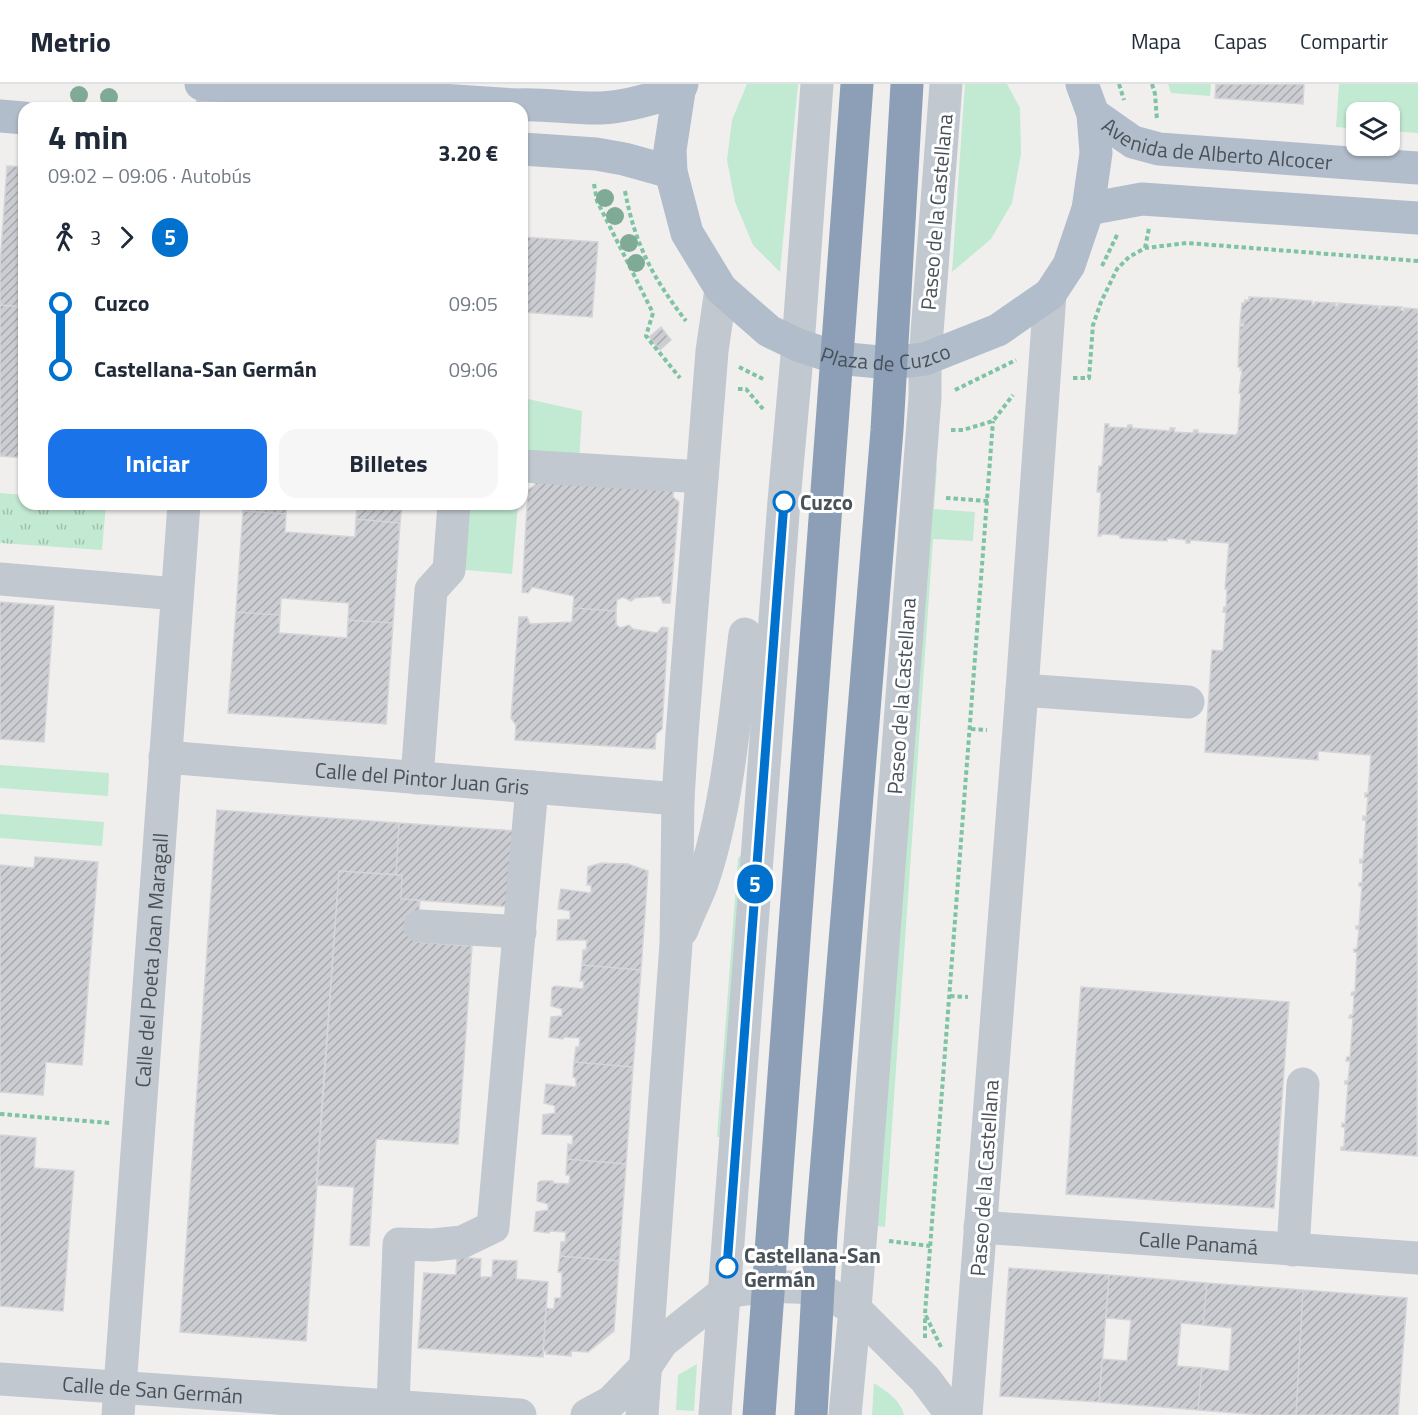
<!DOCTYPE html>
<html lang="es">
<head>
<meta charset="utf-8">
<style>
	body { margin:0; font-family:"Titillium Web",sans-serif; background:#f6f6f7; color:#1f2937; height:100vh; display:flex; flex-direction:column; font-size:22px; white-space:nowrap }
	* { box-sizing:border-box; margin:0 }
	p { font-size:20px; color:#747a83 }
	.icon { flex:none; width:33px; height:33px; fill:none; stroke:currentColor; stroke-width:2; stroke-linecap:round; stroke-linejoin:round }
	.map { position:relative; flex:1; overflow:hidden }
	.side { position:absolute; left:18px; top:18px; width:510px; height:408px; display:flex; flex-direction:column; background:#fff; border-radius:18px; box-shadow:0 2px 4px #0004 }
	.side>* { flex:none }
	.badge { padding:0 12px; border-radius:20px; font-size:21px; line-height:39px }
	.tools { position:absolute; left:1346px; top:18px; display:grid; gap:12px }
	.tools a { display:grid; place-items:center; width:54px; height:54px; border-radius:12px; background:#fff; box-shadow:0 2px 4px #0004; font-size:30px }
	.map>.badge { position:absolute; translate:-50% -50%; box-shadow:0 0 0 3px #fff }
	.legs { display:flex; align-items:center; gap:9px; height:66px; padding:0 30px; font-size:20px }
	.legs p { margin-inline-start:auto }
	.head { display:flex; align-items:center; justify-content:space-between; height:102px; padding:0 30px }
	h1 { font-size:33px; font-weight:700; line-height:45px }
	.cta { display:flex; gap:12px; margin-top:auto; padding:12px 30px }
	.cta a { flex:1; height:69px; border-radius:18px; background:#1a73e8; color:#fff; font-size:24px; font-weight:700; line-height:69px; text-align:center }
	.cta a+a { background:#f6f6f7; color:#1f2937 }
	ul { padding:0 30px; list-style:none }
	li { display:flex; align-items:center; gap:21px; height:66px; font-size:22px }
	li i { display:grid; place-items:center; width:9px; height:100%; margin:0 8px; background:currentColor }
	li i::after { content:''; width:15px; height:15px; margin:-8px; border:4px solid; border-radius:50%; background:#fff }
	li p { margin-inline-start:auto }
	li:first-child i { background:linear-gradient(#0000 50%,currentColor 0) }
	li:last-child i { background:linear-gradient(currentColor 50%,#0000 0) }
	header { display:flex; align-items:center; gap:36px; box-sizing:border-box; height:84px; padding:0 30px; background:#fff; border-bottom:2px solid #e0e1e3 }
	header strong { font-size:28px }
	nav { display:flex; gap:33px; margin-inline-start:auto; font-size:21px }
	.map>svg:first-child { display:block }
	.green { fill:#c2e9d2 }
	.park { fill:url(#park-tufts) }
	.building { fill:url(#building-hatch); stroke:#d3d5d9; stroke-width:1.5 }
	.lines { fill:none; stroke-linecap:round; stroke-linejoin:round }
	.path { stroke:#7ec3a3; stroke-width:4; stroke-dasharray:4.5 3; stroke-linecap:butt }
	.minor { stroke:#c1c8cf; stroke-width:33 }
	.major { stroke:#b1bdca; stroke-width:33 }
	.highway { stroke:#8c9fb7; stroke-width:33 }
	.tree { fill:#7faa95 }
	.line-1-casing { stroke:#fff; stroke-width:14 }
	.line-1 { stroke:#0072ce; stroke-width:9 }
	.stop-1-dot { fill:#fff; stroke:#0072ce; stroke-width:3 }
	.labels { text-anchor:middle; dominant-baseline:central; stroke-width:6; stroke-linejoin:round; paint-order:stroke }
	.street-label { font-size:21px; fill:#495159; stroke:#fff }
	.stop-label { font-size:21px; font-weight:bold; fill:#495159; stroke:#fff; text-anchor:start }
</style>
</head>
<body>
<header>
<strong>Metrio</strong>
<nav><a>Mapa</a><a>Capas</a><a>Compartir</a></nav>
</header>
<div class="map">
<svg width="1418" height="1331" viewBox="0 0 1418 1331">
	<defs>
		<pattern id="park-tufts" width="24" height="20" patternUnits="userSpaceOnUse" patternTransform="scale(1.5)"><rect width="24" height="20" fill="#c2e9d2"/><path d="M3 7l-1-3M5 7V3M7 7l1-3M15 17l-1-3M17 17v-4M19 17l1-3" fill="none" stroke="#a0bfad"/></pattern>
		<pattern id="building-hatch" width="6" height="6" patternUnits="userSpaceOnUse" patternTransform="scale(1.5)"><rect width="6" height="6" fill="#cccdd2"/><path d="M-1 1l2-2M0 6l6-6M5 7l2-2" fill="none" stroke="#a8a9ad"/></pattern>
	</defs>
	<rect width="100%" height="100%" fill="#f1efee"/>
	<path class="green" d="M747 0H798L780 188 753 161 735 118 727 76 732 36Z
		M965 0H1007L1020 24 1021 70 1012 119 991 155 952 188Z
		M1168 0H1211L1210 12 1171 9Z
		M1339 0H1418V49L1389 47V28H1356V45L1336 43Z
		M522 305 528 315 582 327 579 381 522 377Z
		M929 382 937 383 934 425 975 428 973 457 933 455 885 1143 877 1142Z
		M468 420H518L512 490 465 486Z
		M0 681 109 689 108 712 0 704Z
		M0 730 104 738 102 762 0 754Z
		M749 763 725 1053H717L738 774Z
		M697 1280 694 1327 676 1326 678 1291Z
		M874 1299C887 1308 900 1315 904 1331H872Z"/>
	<path class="park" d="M0 409 24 411V420H106L102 466 0 459Z"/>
	<path class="building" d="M1216 0H1304L1303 20 1215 14Z
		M7 82 24 83V223L0 221V182Z
		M522 153 598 158 592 233 522 228Z
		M1249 213 1270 214V218H1272V214L1312 217V221H1314L1315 218 1336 219 1335 222H1338V219L1379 222 1378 225H1381V222L1402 223 1401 226 1404 227V224L1418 225 1417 1072 1341 1066V1063H1344L1345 1043H1342V1039L1345 1040 1348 1000H1345V997H1348L1350 977H1346L1347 973H1350L1353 934H1349L1350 931H1353L1354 911H1351L1352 908H1355L1357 868H1354V865H1357L1359 845H1356V842H1359L1362 802H1359V799H1362L1363 779H1360V775L1363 776 1366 736H1363V732L1366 733 1368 713H1365V709L1368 710 1371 671 1318 667V676L1205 668 1212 566 1223 567 1226 528H1223L1224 523H1226L1227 505H1225L1229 459 1190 456V459H1186V456L1167 454V457L1120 454V451L1101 450V452H1098L1101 408H1097L1099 382H1102L1105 340H1109L1108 343 1127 344 1128 341H1132V344L1170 347V344H1175L1174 348 1193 349 1194 346H1198V349L1236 351 1238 348 1241 310 1239 309 1242 286H1240L1241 283H1238L1240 242H1243L1244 240H1240L1242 219H1245V216L1249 217Z
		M0 221 24 223V374L0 372Z
		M661 243 671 256 660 266 649 253Z
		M536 387 674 398 673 413 679 418 670 519H663L660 512 635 514 631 517 623 513 617 516 616 527 573 524 574 512 532 503 528 509 522 508 528 406 535 401Z
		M243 420H287L286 430 243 427Z
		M357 420H402L400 439 356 435Z
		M243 427 286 430 285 448 355 453 356 435 400 439 393 539 348 536 349 519 281 514 280 531 236 528Z
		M0 518 54 522 44 658 0 655Z
		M573 524 616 527V541L621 544 629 541 633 545 657 549 662 543 668 544 662 645 656 650 655 665 515 656 516 641 511 634 519 533H527L530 540 572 538Z
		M236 528 280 531 279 549 347 554 348 536 393 539 386 640 228 629Z
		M217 726 399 739 396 791 339 787 306 1257 180 1248Z
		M399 739 517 747 512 823 401 815 402 791H396Z
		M35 773 98 778 82 981 46 978 43 1011 0 1008V781L34 784Z
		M601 779 628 780 648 787 641 886 582 881 583 866H586L587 856H557L558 836 570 835V827L558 825 561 805 591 809V801H587L588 783Z
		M339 787 402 791 401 815 420 816 417 858 472 862 458 1060 376 1055 369 1162 350 1161 354 1103 316 1101Z
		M582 881 641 886 633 983 574 978 576 963H579L580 954 564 953 563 955 549 953 551 933 562 932V925L551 922 552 904 555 902 583 905 584 897H580Z
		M1081 903 1289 918 1274 1124 1066 1110Z
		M574 978 633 983 626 1080 567 1075 568 1060 572 1061 573 1051 542 1050 543 1031 555 1029V1022L544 1019 546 1000 576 1003V994L573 993Z
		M0 1051 36 1054 34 1084 74 1087 63 1227 0 1222Z
		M567 1075 626 1080 619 1177 560 1172 561 1158H565L566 1148 550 1147 549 1149 534 1147 536 1128 548 1126V1120L537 1117 538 1099 541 1097H553V1099L569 1100 570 1091H566Z
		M560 1172 619 1177 614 1247 588 1268 571 1267V1272L546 1270V1267H543L546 1224 554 1225 555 1214H561L562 1188H558Z
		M457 1173 481 1175 480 1193H492L493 1176 517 1177 516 1195 548 1198 543 1273 418 1264 424 1189 456 1191Z
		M1009 1184 1109 1191 1099 1318 1000 1312Z
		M1109 1191 1207 1199 1203 1241 1181 1239 1177 1282 1202 1284 1198 1326 1099 1318 1102 1275 1127 1277 1131 1236 1106 1234Z
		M1207 1199 1303 1206 1296 1331H1262L1198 1326 1202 1284 1229 1287 1232 1244 1203 1241Z
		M1303 1206 1407 1214 1398 1331H1296Z"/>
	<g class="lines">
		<path class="path" d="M1119 0 1124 16
			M1152 0 1155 10 1157 36
			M594 100 597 117 653 229 646 252 680 294
			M625 107C635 161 653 194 686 237
			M1145 164 1149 144
			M1102 182 1118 149
			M739 283 765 296
			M1073 294H1089L1093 241 1101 218 1117 185 1129 173 1145 164 1187 159 1418 177
			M738 305H746L763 325
			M955 306 1016 276
			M951 346H963L993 337 1013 311
			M946 414 988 417
			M971 645 987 646
			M950 912 968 913
			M0 1030 110 1039
			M889 1157 930 1162
			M925 1254V1231
			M941 1263 925 1230 993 337"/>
		<g class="minor">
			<path d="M212 24 214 0"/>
			<path d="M522 382 702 393"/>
			<path d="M0 495 177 510"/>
			<path d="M1022 606 1188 618"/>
			<path id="s1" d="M165 673 678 715"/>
			<path d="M417 694 431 506 449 486 454 420"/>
			<path d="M420 842 520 848"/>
			<path d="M682 846C688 830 696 815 702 799 728 723 735 630 745 550"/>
			<path id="s2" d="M980 1143 1418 1174"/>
			<path d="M1293 1166 1303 1000"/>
			<path id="s3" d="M0 1295 520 1331"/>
			<path d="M393 1322 399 1160 433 1161 462 1158 493 1143 532 703"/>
			<path id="s4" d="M118 1331 184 420"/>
			<path d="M587 1331 611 1318 646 1282 662 1258 725 1208 768 1202 817 1204 855 1225 925 1295 952 1331"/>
			<path d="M642 1331 676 860 678 715 682 650 712 267 721 205"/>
			<path d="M715 1331 784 417 798 261 817 0"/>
			<path d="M845 1331 855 1225 925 313V275L946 0"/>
			<path d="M966 1331 1022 606 1050 210"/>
		</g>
		<g class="major">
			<path d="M201 0 516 21C544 19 572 25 601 24 627 23 653 14 679 7"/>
			<path id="s5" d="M682 0 679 7 670 66 671 88 687 149 721 205 769 247 798 261 837 274 890 279 925 275 998 246 1050 210 1069 181 1088 125 1096 69 1093 30 1082 0"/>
			<path id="s6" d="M1093 30 1133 58 1159 65 1418 84"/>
			<path d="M0 32 24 34"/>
			<path d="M522 65 596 70 624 75 671 88"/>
			<path d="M1088 125 1142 115 1418 134"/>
		</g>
		<path class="highway" d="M759 1331 857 0
			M811 1331 821 1150 887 346 907 0"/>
	</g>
	<g class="tree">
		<circle cx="79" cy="11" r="9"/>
		<circle cx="109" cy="13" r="9"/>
		<circle cx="605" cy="114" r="9"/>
		<circle cx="615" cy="132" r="9"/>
		<circle cx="629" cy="159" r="9"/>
		<circle cx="636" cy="179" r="9"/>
	</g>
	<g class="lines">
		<g class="line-1-casing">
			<path id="line-1" d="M727 1183 784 418"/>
		</g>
		<use href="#line-1" class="line-1"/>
	</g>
	<g class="stop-1-dot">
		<circle cx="784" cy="418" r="10"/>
		<circle cx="727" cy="1183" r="10"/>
	</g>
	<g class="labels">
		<g class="street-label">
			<text stroke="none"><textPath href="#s6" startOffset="132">Avenida de Alberto Alcocer</textPath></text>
			<text transform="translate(936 128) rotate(-85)">Paseo de la Castellana</text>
			<text stroke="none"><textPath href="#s5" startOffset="404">Plaza de Cuzco</textPath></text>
			<text transform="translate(901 612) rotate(-86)">Paseo de la Castellana</text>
			<text stroke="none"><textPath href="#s1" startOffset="258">Calle del Pintor Juan Gris</textPath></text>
			<text stroke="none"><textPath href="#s4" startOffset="456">Calle del Poeta Joan Maragall</textPath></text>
			<text transform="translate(984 1094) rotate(-86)">Paseo de la Castellana</text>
			<text stroke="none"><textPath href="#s2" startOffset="219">Calle Panamá</textPath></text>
			<text stroke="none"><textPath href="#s3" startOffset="153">Calle de San Germán</textPath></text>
		</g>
		<g class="stop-label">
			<text x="800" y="418">Cuzco</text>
			<text x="744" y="1171">Castellana-San<tspan x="744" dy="24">Germán</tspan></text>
		</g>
	</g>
</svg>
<div class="tools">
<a><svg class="icon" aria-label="layers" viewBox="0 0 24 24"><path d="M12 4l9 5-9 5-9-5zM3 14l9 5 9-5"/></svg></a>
</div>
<b class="badge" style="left:755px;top:800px;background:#0072ce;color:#fff">5</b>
<section class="side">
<div class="head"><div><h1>4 min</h1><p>09:02 – 09:06 · Autobús</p></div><b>3.20 €</b></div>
<div class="legs"><svg class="icon" aria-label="walk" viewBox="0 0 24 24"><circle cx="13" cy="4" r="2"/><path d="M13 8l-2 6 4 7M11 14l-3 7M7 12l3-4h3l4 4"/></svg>3<svg class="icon" aria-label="forward" viewBox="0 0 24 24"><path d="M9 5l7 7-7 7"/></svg><b class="badge" style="background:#0072ce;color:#fff">5</b></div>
<ul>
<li><i style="color:#0072ce"></i><b>Cuzco</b><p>09:05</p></li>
<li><i style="color:#0072ce"></i><b>Castellana-San Germán</b><p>09:06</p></li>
</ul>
<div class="cta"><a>Iniciar</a><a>Billetes</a></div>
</section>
</div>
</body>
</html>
